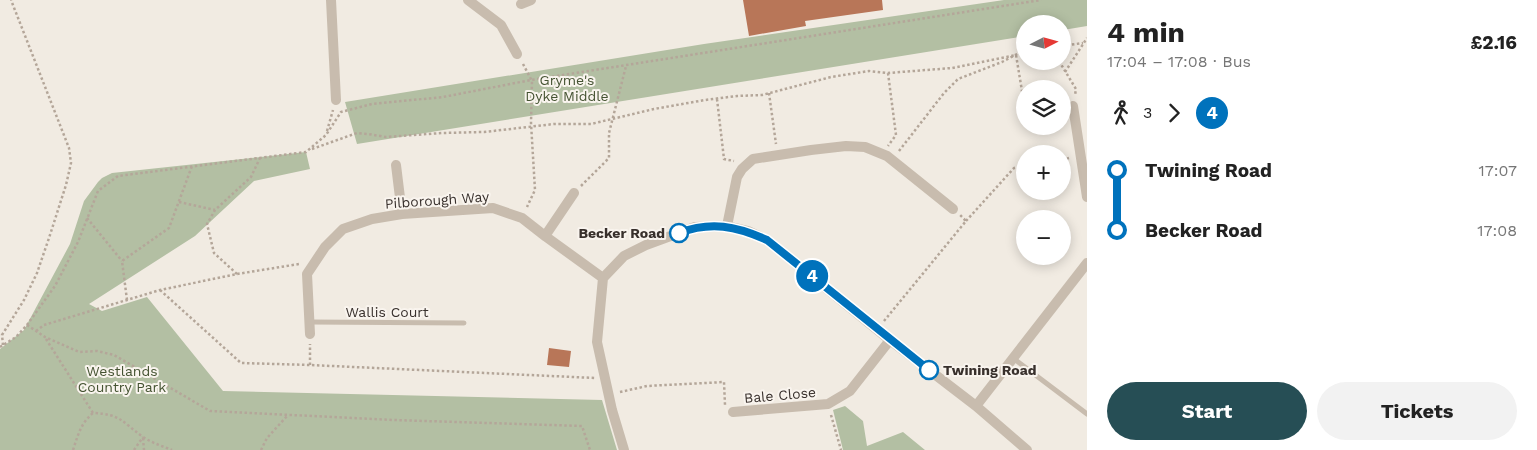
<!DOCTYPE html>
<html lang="en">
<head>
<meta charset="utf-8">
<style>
	body { margin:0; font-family:"Work Sans",sans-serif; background:#f2f2f2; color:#222; height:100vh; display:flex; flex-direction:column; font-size:19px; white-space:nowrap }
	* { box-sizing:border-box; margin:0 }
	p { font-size:16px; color:#767676 }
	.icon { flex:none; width:28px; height:28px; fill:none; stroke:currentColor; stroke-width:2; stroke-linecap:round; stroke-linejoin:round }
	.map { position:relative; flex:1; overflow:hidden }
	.side { display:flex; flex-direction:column; background:#fff; width:450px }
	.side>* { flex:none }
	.badge { padding:0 10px; border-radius:16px; font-size:18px; line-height:32px }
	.needle { width:32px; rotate:84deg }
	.controls { position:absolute; left:1016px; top:15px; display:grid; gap:10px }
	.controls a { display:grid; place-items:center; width:55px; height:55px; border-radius:50%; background:#fff; box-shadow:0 2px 12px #0003; font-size:25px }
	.map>.badge { position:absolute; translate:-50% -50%; box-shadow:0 0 0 2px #fff }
	.legs { display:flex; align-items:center; gap:8px; height:55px; padding:0 20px; font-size:16px }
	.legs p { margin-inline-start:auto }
	.overview { display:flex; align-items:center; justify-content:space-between; height:85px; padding:0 20px }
	h1 { font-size:28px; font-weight:700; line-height:38px }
	.action { display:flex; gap:10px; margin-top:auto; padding:10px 20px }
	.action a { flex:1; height:58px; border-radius:30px; background:#264e55; color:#fff; font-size:20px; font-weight:700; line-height:58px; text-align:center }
	.action a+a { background:#f2f2f2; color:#222 }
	ul { padding:0 20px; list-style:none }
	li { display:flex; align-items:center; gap:18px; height:60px; font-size:19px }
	li i { display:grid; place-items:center; width:8px; height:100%; margin:0 6px; background:currentColor }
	li i::after { content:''; width:12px; height:12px; margin:-6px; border:4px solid; border-radius:50%; background:#fff }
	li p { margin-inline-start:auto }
	li:first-child i { background:linear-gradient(#0000 50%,currentColor 0) }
	li:last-child i { background:linear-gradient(currentColor 50%,#0000 0) }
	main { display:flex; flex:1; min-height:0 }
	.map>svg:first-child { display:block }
	.green { fill:#b3bfa3 }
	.building { fill:#b87658 }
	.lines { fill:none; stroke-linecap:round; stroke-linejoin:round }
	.path { stroke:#b4a699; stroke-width:2.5; stroke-dasharray:2.5 2.5; stroke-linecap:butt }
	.lane { stroke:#c8bcae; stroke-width:5 }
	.street { stroke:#c8bcae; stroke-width:10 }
	.line-1-casing { stroke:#fff; stroke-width:11 }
	.line-1 { stroke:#0072bc; stroke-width:8 }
	.stop-1-dot { fill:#fff; stroke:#0072bc; stroke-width:2.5 }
	.labels { text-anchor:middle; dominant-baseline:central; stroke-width:4; stroke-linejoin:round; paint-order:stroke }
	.park-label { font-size:14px; fill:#455332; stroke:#f9f4ee }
	.street-label { font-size:14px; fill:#38302c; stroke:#f9f4ee }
	.stop-label { font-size:14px; font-weight:bold; fill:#38302c; stroke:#f9f4ee; text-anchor:end }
</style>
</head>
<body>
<main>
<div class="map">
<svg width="1087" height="450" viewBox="0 0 1087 450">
	<rect width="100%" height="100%" fill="#f1ebe2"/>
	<path class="green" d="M1004 0H1087V26L1063 30 1062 24H1025V36L357 144 345 102 704 44Z
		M306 152 310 169 254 181 195 236 89 304 102 311 147 297 223 391 602 400 617 450H0V349L24 330 70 244 84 201 98 182 102 178 112 173Z
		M845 406 863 421 867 446 903 432 925 450H843L833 410Z"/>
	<path class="building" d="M743 0H882L883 10 805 21 806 26 749 36Z
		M549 348 571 351 569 367 547 365Z"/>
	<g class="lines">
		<path class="path" d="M1062 46 1083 43
			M1059 61 1076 89 1075 95
			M523 64 532 81 531 123 535 190 527 207
			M1065 72 1087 38
			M888 73 896 135 888 146
			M769 93 776 144
			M717 99 724 159 734 161
			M327 131 333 110
			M312 149 357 133 368 134 386 137 442 133 484 132 554 124H591L654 109 705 100 737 96 762 95 831 77 869 71 888 73 952 68 1016 55 1023 97 1025 98
			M899 151 944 93 958 79 1002 62 1019 53 1025 52
			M1062 160 1069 158
			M581 186 609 158V133L626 66
			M179 202 215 210
			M87 218 122 261
			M966 221 1014 168 1025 166
			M237 274 214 253 207 224 215 210 251 177 260 158
			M160 290 241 363 310 365 595 378
			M127 300 122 261 169 228 192 166
			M884 321 966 221 960 215
			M27 325 45 337 79 352 97 351 114 355 210 411 394 420 582 426 590 450
			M36 331 44 325 160 290 237 274 299 264
			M46 339 93 413
			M3 345 2 335 24 300 37 273 49 238 66 185 71 163 69 148 11 0
			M0 347 16 337 27 325 55 286 78 242 98 191 118 176 306 152 326 135 341 112 372 104 443 97 531 80 1041 0
			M310 365V344
			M620 392 647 386 724 382 725 405
			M831 415 841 450
			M143 438 144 450
			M73 450C78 435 81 423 93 413 121 414 122 422 143 437 152 443 162 446 172 450
			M134 450 143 437
			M261 450 267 438 288 415"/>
		<path class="lane" d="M310 322 464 323
			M1013 358 1087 414"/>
		<path class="street" d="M331 0 336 100
			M468 0 501 25 517 54
			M521 4 531 0
			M1073 106 1087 197
			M396 165 402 214
			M727 226 737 177 742 169 753 159 811 150 846 146 865 147 887 156 953 209
			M545 236 574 193
			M310 334 307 274 325 247 343 229 372 219 402 214 493 208 522 218 545 236 603 278
			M976 406 1087 263
			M733 412 828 404 850 391 890 340
			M624 450 612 410 597 342 603 278 624 256 646 245 695 227 727 226 748 231 767 240 890 340 976 406 1027 450"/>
	</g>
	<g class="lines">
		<g class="line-1-casing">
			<path id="line-1" d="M679 233C711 221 736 226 767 240L929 370"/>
		</g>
		<use href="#line-1" class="line-1"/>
	</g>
	<g class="stop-1-dot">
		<circle cx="679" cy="233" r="9"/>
		<circle cx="929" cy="370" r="9"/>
	</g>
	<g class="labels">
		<g class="park-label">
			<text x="567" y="80">Gryme's<tspan x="567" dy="16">Dyke Middle</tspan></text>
			<text x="122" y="371">Westlands<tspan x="122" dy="16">Country Park</tspan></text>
		</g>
		<g class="street-label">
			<text transform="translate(437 200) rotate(-4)">Pilborough Way</text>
			<text x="387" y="312">Wallis Court</text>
			<text transform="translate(780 395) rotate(-5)">Bale Close</text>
		</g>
		<g class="stop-label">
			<text x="665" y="233">Becker Road</text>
			<text x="943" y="370" text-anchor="start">Twining Road</text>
		</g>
	</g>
</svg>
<div class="controls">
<a><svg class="needle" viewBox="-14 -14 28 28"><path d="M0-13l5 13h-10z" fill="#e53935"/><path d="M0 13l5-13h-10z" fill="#767676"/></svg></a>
<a><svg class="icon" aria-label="layers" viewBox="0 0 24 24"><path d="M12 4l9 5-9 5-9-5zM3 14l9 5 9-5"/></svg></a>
<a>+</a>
<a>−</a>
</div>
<b class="badge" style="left:812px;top:276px;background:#0072bc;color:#fff">4</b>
</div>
<section class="side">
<div class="overview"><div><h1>4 min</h1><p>17:04 – 17:08 · Bus</p></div><b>£2.16</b></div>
<div class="legs"><svg class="icon" aria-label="walk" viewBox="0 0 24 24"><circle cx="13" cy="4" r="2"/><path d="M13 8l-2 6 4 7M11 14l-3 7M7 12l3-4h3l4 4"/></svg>3<svg class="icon" aria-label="forward" viewBox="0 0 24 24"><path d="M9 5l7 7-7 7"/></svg><b class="badge" style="background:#0072bc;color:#fff">4</b></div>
<ul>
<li><i style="color:#0072bc"></i><b>Twining Road</b><p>17:07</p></li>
<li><i style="color:#0072bc"></i><b>Becker Road</b><p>17:08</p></li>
</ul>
<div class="action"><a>Start</a><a>Tickets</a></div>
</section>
</main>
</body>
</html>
